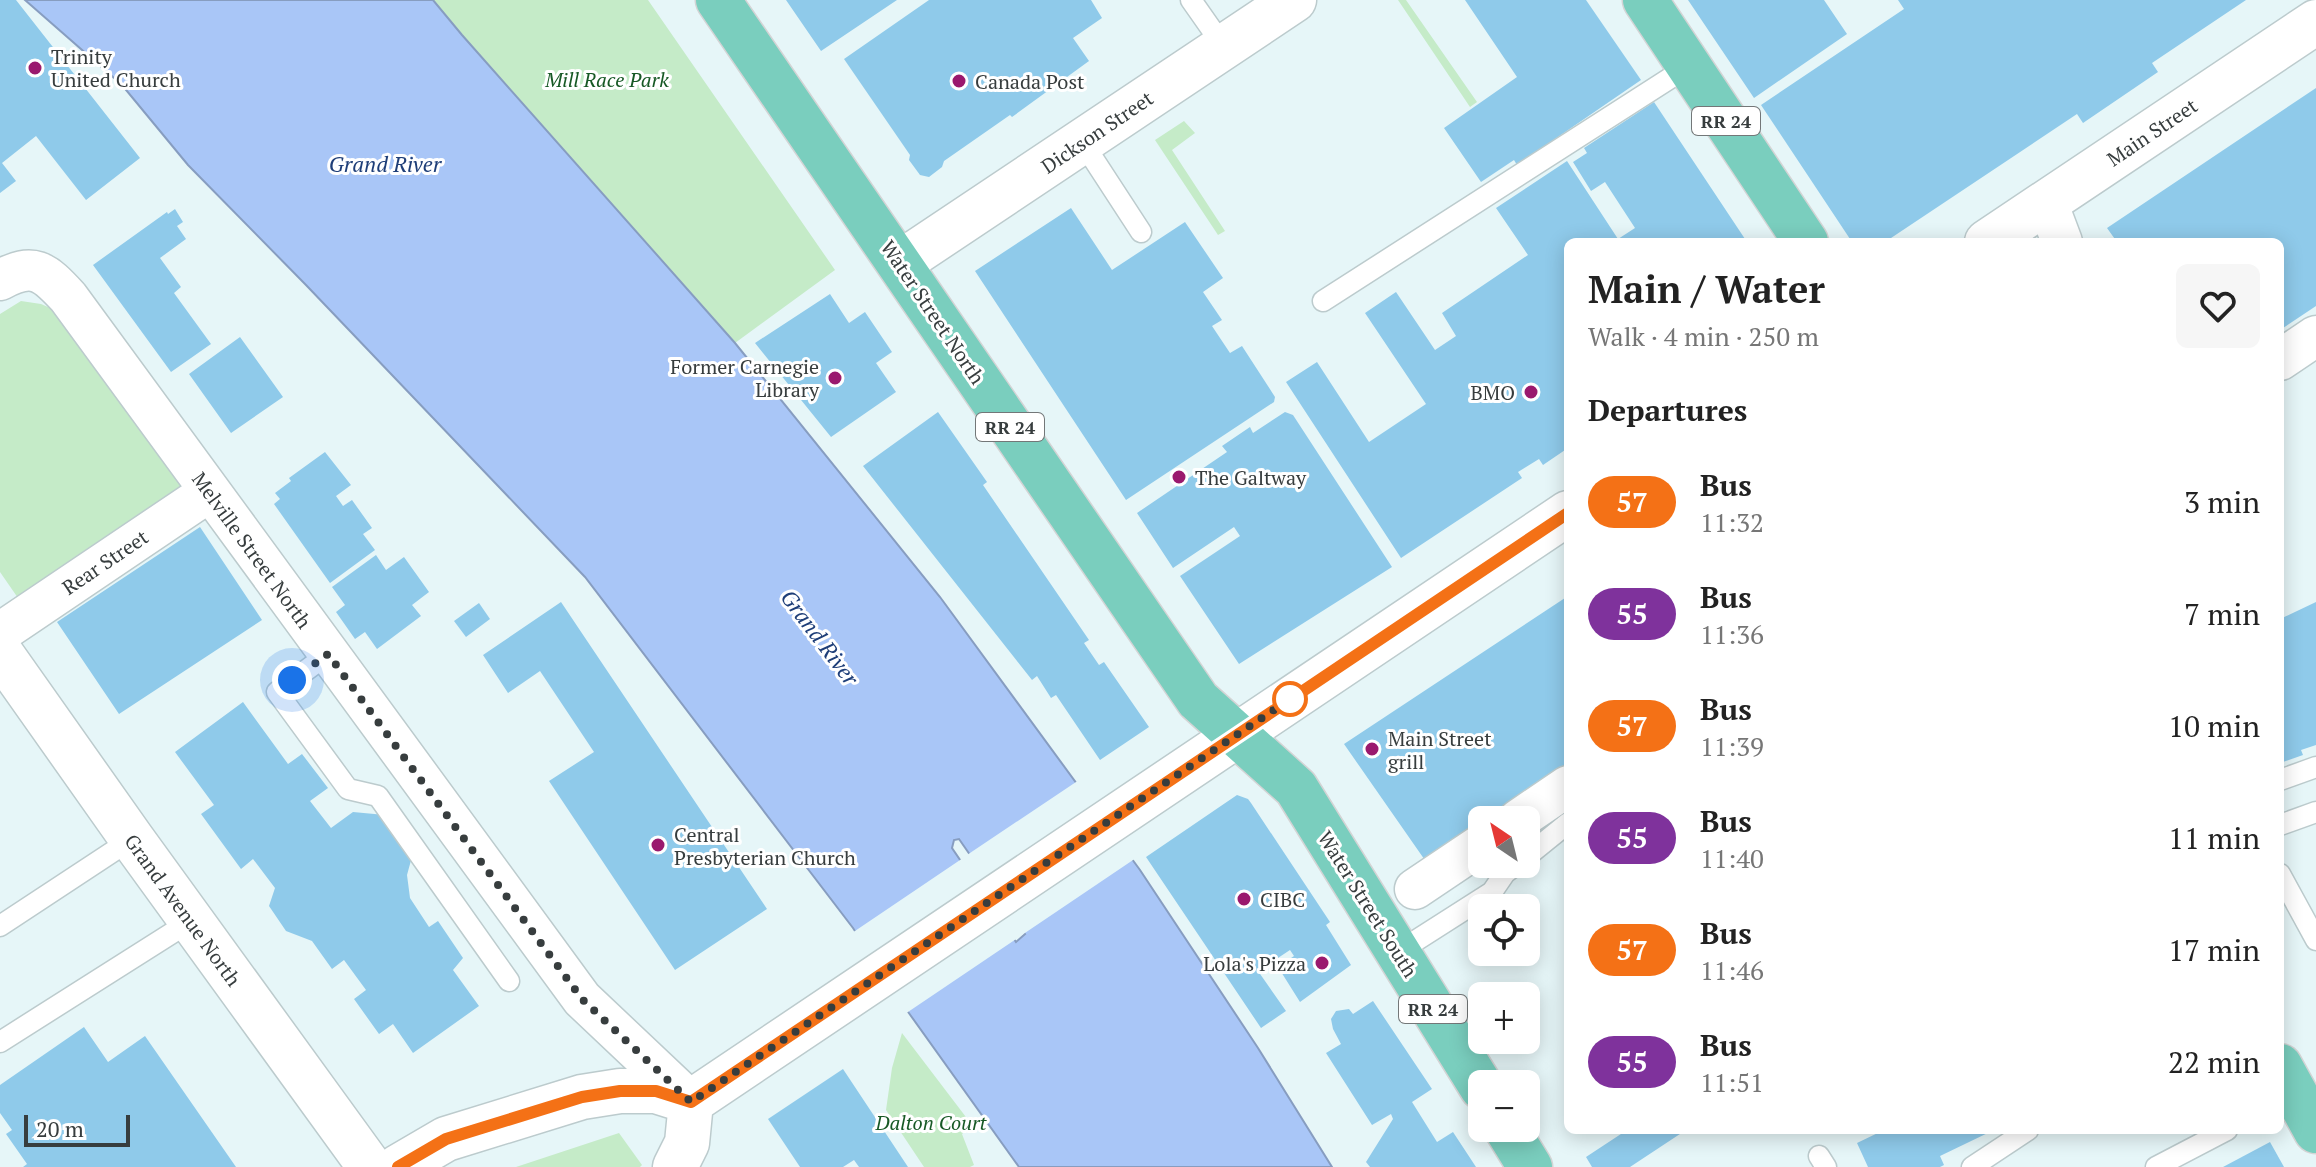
<!DOCTYPE html>
<html lang="en">
<head>
<meta charset="utf-8">
<style>
	body { margin:0; font-family:"PT Serif",serif; background:#f6f6f6; color:#222; height:100vh; display:flex; flex-direction:column; font-size:30px; white-space:nowrap }
	* { box-sizing:border-box; margin:0 }
	p { font-size:26px; color:#767676 }
	.icon { flex:none; width:44px; height:44px; fill:none; stroke:currentColor; stroke-width:2; stroke-linecap:round; stroke-linejoin:round }
	.map { position:relative; flex:1; overflow:hidden }
	.panel { position:absolute; left:1564px; top:238px; width:720px; height:896px; display:flex; flex-direction:column; background:#fff; border-radius:12px; box-shadow:0 4px 20px #0003 }
	.panel>* { flex:none }
	.badge { padding:0 16px; border-radius:26px; font-size:28px; line-height:52px }
	.needle { width:52px; rotate:325deg }
	.buttons { position:absolute; left:1468px; top:806px; display:grid; gap:16px }
	.buttons a { display:grid; place-items:center; width:72px; height:72px; border-radius:12px; background:#fff; box-shadow:0 4px 20px #0003; font-size:40px }
	.scale { position:absolute; left:24px; bottom:20px; width:106px; box-sizing:border-box; padding-left:8px; border:4px solid #373d3e; border-top:0; font-size:22px; line-height:28px; white-space:nowrap; color:#373d3e; -webkit-text-stroke:6px #fff; paint-order:stroke }
	.you { position:absolute; width:40px; height:40px; margin:-20px; border:6px solid #fff; border-radius:50%; background:#1a73e8; box-shadow:0 0 0 12px #1a73e833 }
	.map>.badge { position:absolute; translate:-50% -50%; box-shadow:0 0 0 4px #fff }
	h2 { padding:0 24px; font-size:30px; line-height:72px }
	.round { display:grid; place-items:center; flex:none; width:84px; height:84px; border-radius:12px; background:#f6f6f6 }
	.summary { display:flex; align-items:center; justify-content:space-between; height:136px; padding:0 24px }
	h1 { font-size:38px; font-weight:700; line-height:60px }
	ul { padding:0; list-style:none }
	li { display:flex; align-items:center; gap:24px; height:112px; padding:0 24px }
	li div { flex:1 }
	li b { display:block; font-size:30px }
	li em { font-style:normal }
	li .badge { min-width:88px; font-weight:700; text-align:center }
	.map>svg:first-child { display:block }
	.green { fill:#c5ebc8 }
	.water { fill:#a9c6f7; stroke:#879dc0; stroke-width:2; fill-rule:evenodd }
	.pier { fill:#e6f6f8 }
	.building { fill:#8fcaea }
	.lines { fill:none; stroke-linecap:round; stroke-linejoin:round }
	.lane-casing { stroke:#bccbcd; stroke-width:23 }
	.street-casing { stroke:#bccbcd; stroke-width:43 }
	.secondary-casing { stroke:#bccbcd; stroke-width:47 }
	.primary-casing { stroke:#d3d4d5; stroke-width:47 }
	.lane { stroke:#fff; stroke-width:20 }
	.street { stroke:#fff; stroke-width:40 }
	.secondary { stroke:#fff; stroke-width:44 }
	.primary { stroke:#7acebe; stroke-width:44 }
	.line-casing { stroke:#fff; stroke-width:18 }
	.line { stroke:#f47116; stroke-width:12 }
	.walk { stroke:#373d3e; stroke-width:8; stroke-dasharray:0 14.4 }
	.poi-dot { fill:#9a196e; stroke:#fff; stroke-width:3 }
	.stop-dot { fill:#fff; stroke:#f47116; stroke-width:4 }
	.labels { text-anchor:middle; dominant-baseline:central; stroke-width:6; stroke-linejoin:round; paint-order:stroke }
	.shield { fill:#fff; stroke:#737778; stroke-width:2 }
	.shield-label { font-size:18px; font-weight:bold; fill:#373d3e }
	.poi-label { font-size:20px; fill:#373d3e; stroke:#fff; text-anchor:start }
	.park-label { font-size:20px; font-style:italic; fill:#175925; stroke:#fff }
	.street-label { font-size:20px; fill:#373d3e; stroke:#fff }
	.water-label { font-size:22px; font-style:italic; fill:#1e3e78; stroke:#fff }
</style>
</head>
<body>
<div class="map">
<svg width="2316" height="1167" viewBox="0 0 2316 1167">
	<rect width="100%" height="100%" fill="#e6f6f8"/>
	<path class="green" d="M433 0H648L835 270 735 343 462 35Z
		M1398 0H1406L1477 102 1470 107Z
		M1184 121 1195 133 1172 150 1225 231 1218 235 1155 140Z
		M21 301 41 304 57 311 183 488 18 598 0 572V314Z
		M902 1033 972 1125 962 1134 974 1165 970 1167H924L886 1110 892 1068Z
		M619 1133 642 1165 640 1167H516Z"/>
	<path class="water" d="M25 0H433L462 35 735 343 940 597 1140 870 1258 1048 1332 1167H1019L906 1009 853 928 585 577 306 285 188 165 122 85ZM959 839 1025 934 1016 942 952 848 954 840Z"/>
	<path class="pier" d="M1079 780 1136 858 905 1014 852 933 963 858 1016 936 1020 934 967 855Z"/>
	<path class="building" d="M0 0H16L140 158 86 200 36 136 2 163 16 181 0 193Z
		M786 0H897L821 51Z
		M929 0H1091L1102 18 1073 38 1089 61 1012 117 1010 115 944 161 942 167 929 177 920 175 909 160 910 155 844 59Z
		M1465 0H1586L1641 80 1517 165 1514 160 1481 182 1444 128 1517 77Z
		M1688 0H1824L1847 34 1754 98Z
		M1898 0H2246L2152 63 2158 72 2083 123 2077 114 1885 242H1852L1761 105 1904 9Z
		M2316 88V306L2280 330V242H2117L2107 228Z
		M1654 102 1747 242H1568V448L1543 465 1539 459 1518 472 1522 478 1401 558 1286 382 1317 362 1369 442 1426 404 1365 313 1396 292 1435 350 1456 336 1442 313 1528 255 1496 208 1567 161 1618 239 1635 228 1605 182 1591 191 1573 162 1587 153 1584 148Z
		M1071 208 1112 270 1185 222 1223 278 1203 292 1222 320 1212 326 1230 353 1242 346 1275 397 1274 402 1126 500 975 271Z
		M175 209 183 222 177 226 186 239 160 258 181 287 174 293 211 344 171 372 93 265 167 212 168 214Z
		M830 294 849 323 865 312 892 352 876 363 896 392 831 437 755 343Z
		M240 337 283 397 231 433 189 374Z
		M938 412 987 482 983 485 1089 640 1084 643 1099 665 1104 662 1149 727 1100 760 1056 695 1051 698 1037 676 1032 680 863 466Z
		M1285 412 1293 415 1392 567 1239 664 1180 576 1240 536 1234 527 1173 568 1137 513 1227 452 1222 446 1250 427 1253 433Z
		M325 452 351 485 336 496 343 506 352 500 372 528 363 534 375 550 330 583 274 504 280 499 275 493 291 481 289 478Z
		M200 527 262 620 119 714 57 622Z
		M376 555 386 570 404 557 429 592 412 605 421 616 377 649 365 632 355 639 336 612 345 605 332 587Z
		M1568 596V769L1495 820H1482V829L1429 866 1344 744Z
		M561 602 767 909 675 970 549 781 594 752 540 671 508 693 483 655Z
		M2316 602V745L2301 750 2303 755 2280 763V619Z
		M479 603 490 619 466 637 454 621Z
		M243 702 288 764 302 754 328 788 310 801 331 828 353 812 385 815 413 853 407 875 410 898 429 927 438 921 463 958 453 970 479 1006 413 1053 393 1024 379 1034 354 999 366 990 344 960 332 969 312 941 286 931 269 906 275 888 253 859 241 869 201 814 214 805 175 752Z
		M1237 795 1248 799 1251 803 1330 922 1326 925 1351 965 1300 1002 1278 967 1294 956 1290 950 1258 971 1286 1011 1261 1028 1146 857Z
		M1373 1001 1432 1089 1412 1102 1437 1142 1453 1132 1476 1167H1370L1366 1162 1393 1119 1391 1114 1372 1125 1326 1053 1341 1044 1333 1029 1331 1019 1336 1011 1349 1009 1353 1014Z
		M84 1027 108 1062 145 1036 236 1167H23L27 1164 6 1134 12 1130 0 1113V1085Z
		M843 1069 908 1167H859L854 1160 843 1167H800L768 1119Z
		M1627 1130H1686L1630 1167H1592L1586 1157Z
		M1884 1130H1994L1940 1156 1944 1165 1940 1167H1868L1857 1143Z
		M2270 1142 2284 1167H2223Z"/>
	<g class="lines">
		<g class="lane-casing">
			<path id="lane" d="M1191 0 1224 47
				M1083 143 1141 232
				M1323 301 1689 66
				M328 654 277 692 348 789 378 796 509 981
				M2280 780 2316 767
				M2280 825 2316 812
				M1526 857 1568 823
				M2280 874 2316 940
				M0 926 132 839
				M1398 952 1492 892 1505 873 1517 864
				M0 1042 191 921
				M1819 1156 1826 1167
				M1972 1167 2028 1130
				M2156 1167 2227 1130"/>
		</g>
		<g class="street-casing">
			<path id="street" d="M2047 202 2062 242
				M0 280C34 262 44 271 68 297L582 999 691 1102
				M2280 360 2316 336
				M0 633 209 492
				M1518 820 1568 786
				M1415 889 1482 844"/>
		</g>
		<g class="secondary-casing">
			<path id="secondary" d="M1987 242 2316 22
				M900 263 1294 0
				M0 652 132 839 370 1167
				M691 1102 1568 513
				M398 1167 446 1139 582 1097 620 1091H656L691 1102
				M675 1167 687 1143 691 1102"/>
		</g>
		<g class="primary-casing">
			<path id="primary" d="M718 0 1198 700 1296 788 1482 1088
				M1645 0 1806 242
				M2280 1066 2316 1131
				M1506 1128 1530 1167"/>
		</g>
		<use href="#lane" class="lane"/>
		<use href="#street" class="street"/>
		<use href="#secondary" class="secondary"/>
		<use href="#primary" class="primary"/>
	</g>
	<g class="lines">
		<g class="line-casing">
			<path id="line" d="M398 1167 446 1139 582 1097 620 1091H656L691 1102 1568 513"/>
		</g>
		<use href="#line" class="line"/>
		<path class="walk" d="M292 680 328 654 582 999 691 1102 1290 699"/>
	</g>
	<g class="poi-dot">
		<circle cx="35" cy="68" r="8"/>
		<circle cx="959" cy="81" r="8"/>
		<circle cx="835" cy="378" r="8"/>
		<circle cx="1531" cy="392" r="8"/>
		<circle cx="1179" cy="477" r="8"/>
		<circle cx="1372" cy="749" r="8"/>
		<circle cx="658" cy="845" r="8"/>
		<circle cx="1244" cy="899" r="8"/>
		<circle cx="1322" cy="963" r="8"/>
	</g>
	<circle class="stop-dot" cx="1290" cy="699" r="16"/>
	<g class="labels">
		<g class="shield">
			<rect x="1692" y="107" width="68" height="28" rx="6"/>
			<rect x="976" y="413" width="68" height="28" rx="6"/>
			<rect x="1399" y="995" width="68" height="28" rx="6"/>
		</g>
		<g class="shield-label">
			<text x="1726" y="121">RR 24</text>
			<text x="1010" y="427">RR 24</text>
			<text x="1433" y="1009">RR 24</text>
		</g>
		<g class="poi-label">
			<text x="51" y="56">Trinity<tspan x="51" dy="23">United Church</tspan></text>
			<text x="975" y="81">Canada Post</text>
			<text x="819" y="366" text-anchor="end">Former Carnegie<tspan x="819" dy="23">Library</tspan></text>
			<text x="1515" y="392" text-anchor="end">BMO</text>
			<text x="1195" y="477">The Galtway</text>
			<text x="1388" y="738">Main Street<tspan x="1388" dy="23">grill</tspan></text>
			<text x="674" y="834">Central<tspan x="674" dy="23">Presbyterian Church</tspan></text>
			<text x="1260" y="899">CIBC</text>
			<text x="1306" y="963" text-anchor="end">Lola's Pizza</text>
		</g>
		<g class="park-label">
			<text x="607" y="79">Mill Race Park</text>
			<text x="931" y="1122">Dalton Court</text>
		</g>
		<g class="street-label">
			<text transform="translate(1097 132) rotate(-34)">Dickson Street</text>
			<text transform="translate(2152 132) rotate(-34)">Main Street</text>
			<text transform="translate(933 312) rotate(56)">Water Street North</text>
			<text transform="translate(252 550) rotate(54)">Melville Street North</text>
			<text transform="translate(105 562) rotate(-34)">Rear Street</text>
			<text transform="translate(1368 904) rotate(58)">Water Street South</text>
			<text transform="translate(183 910) rotate(54)">Grand Avenue North</text>
		</g>
		<g class="water-label">
			<text x="385" y="163">Grand River</text>
			<text transform="translate(820 637) rotate(53)">Grand River</text>
		</g>
	</g>
</svg>
<div class="buttons">
<a><svg class="needle" viewBox="-14 -14 28 28"><path d="M0-13l5 13h-10z" fill="#e53935"/><path d="M0 13l5-13h-10z" fill="#767676"/></svg></a>
<a><svg class="icon" aria-label="locate" viewBox="0 0 24 24"><circle cx="12" cy="12" r="6"/><path d="M12 2v4M12 18v4M2 12h4M18 12h4"/></svg></a>
<a>+</a>
<a>−</a>
</div>
<div class="scale">20 m</div>
<div class="you" style="left:292px;top:680px"></div>
<section class="panel">
<div class="summary"><div><h1>Main / Water</h1><p>Walk · 4 min · 250 m</p></div><a class="round"><svg class="icon" aria-label="heart" viewBox="0 0 24 24"><path d="M12 20l-8-8c-3-5 5-10 8-4 3-6 11-1 8 4z"/></svg></a></div>
<h2>Departures</h2>
<ul>
<li><span class="badge" style="background:#f47116;color:#fff">57</span><div><b>Bus</b><p>11:32</p></div><em>3 min</em></li>
<li><span class="badge" style="background:#7f329c;color:#fff">55</span><div><b>Bus</b><p>11:36</p></div><em>7 min</em></li>
<li><span class="badge" style="background:#f47116;color:#fff">57</span><div><b>Bus</b><p>11:39</p></div><em>10 min</em></li>
<li><span class="badge" style="background:#7f329c;color:#fff">55</span><div><b>Bus</b><p>11:40</p></div><em>11 min</em></li>
<li><span class="badge" style="background:#f47116;color:#fff">57</span><div><b>Bus</b><p>11:46</p></div><em>17 min</em></li>
<li><span class="badge" style="background:#7f329c;color:#fff">55</span><div><b>Bus</b><p>11:51</p></div><em>22 min</em></li>
</ul>
</section>
</div>
</body>
</html>
